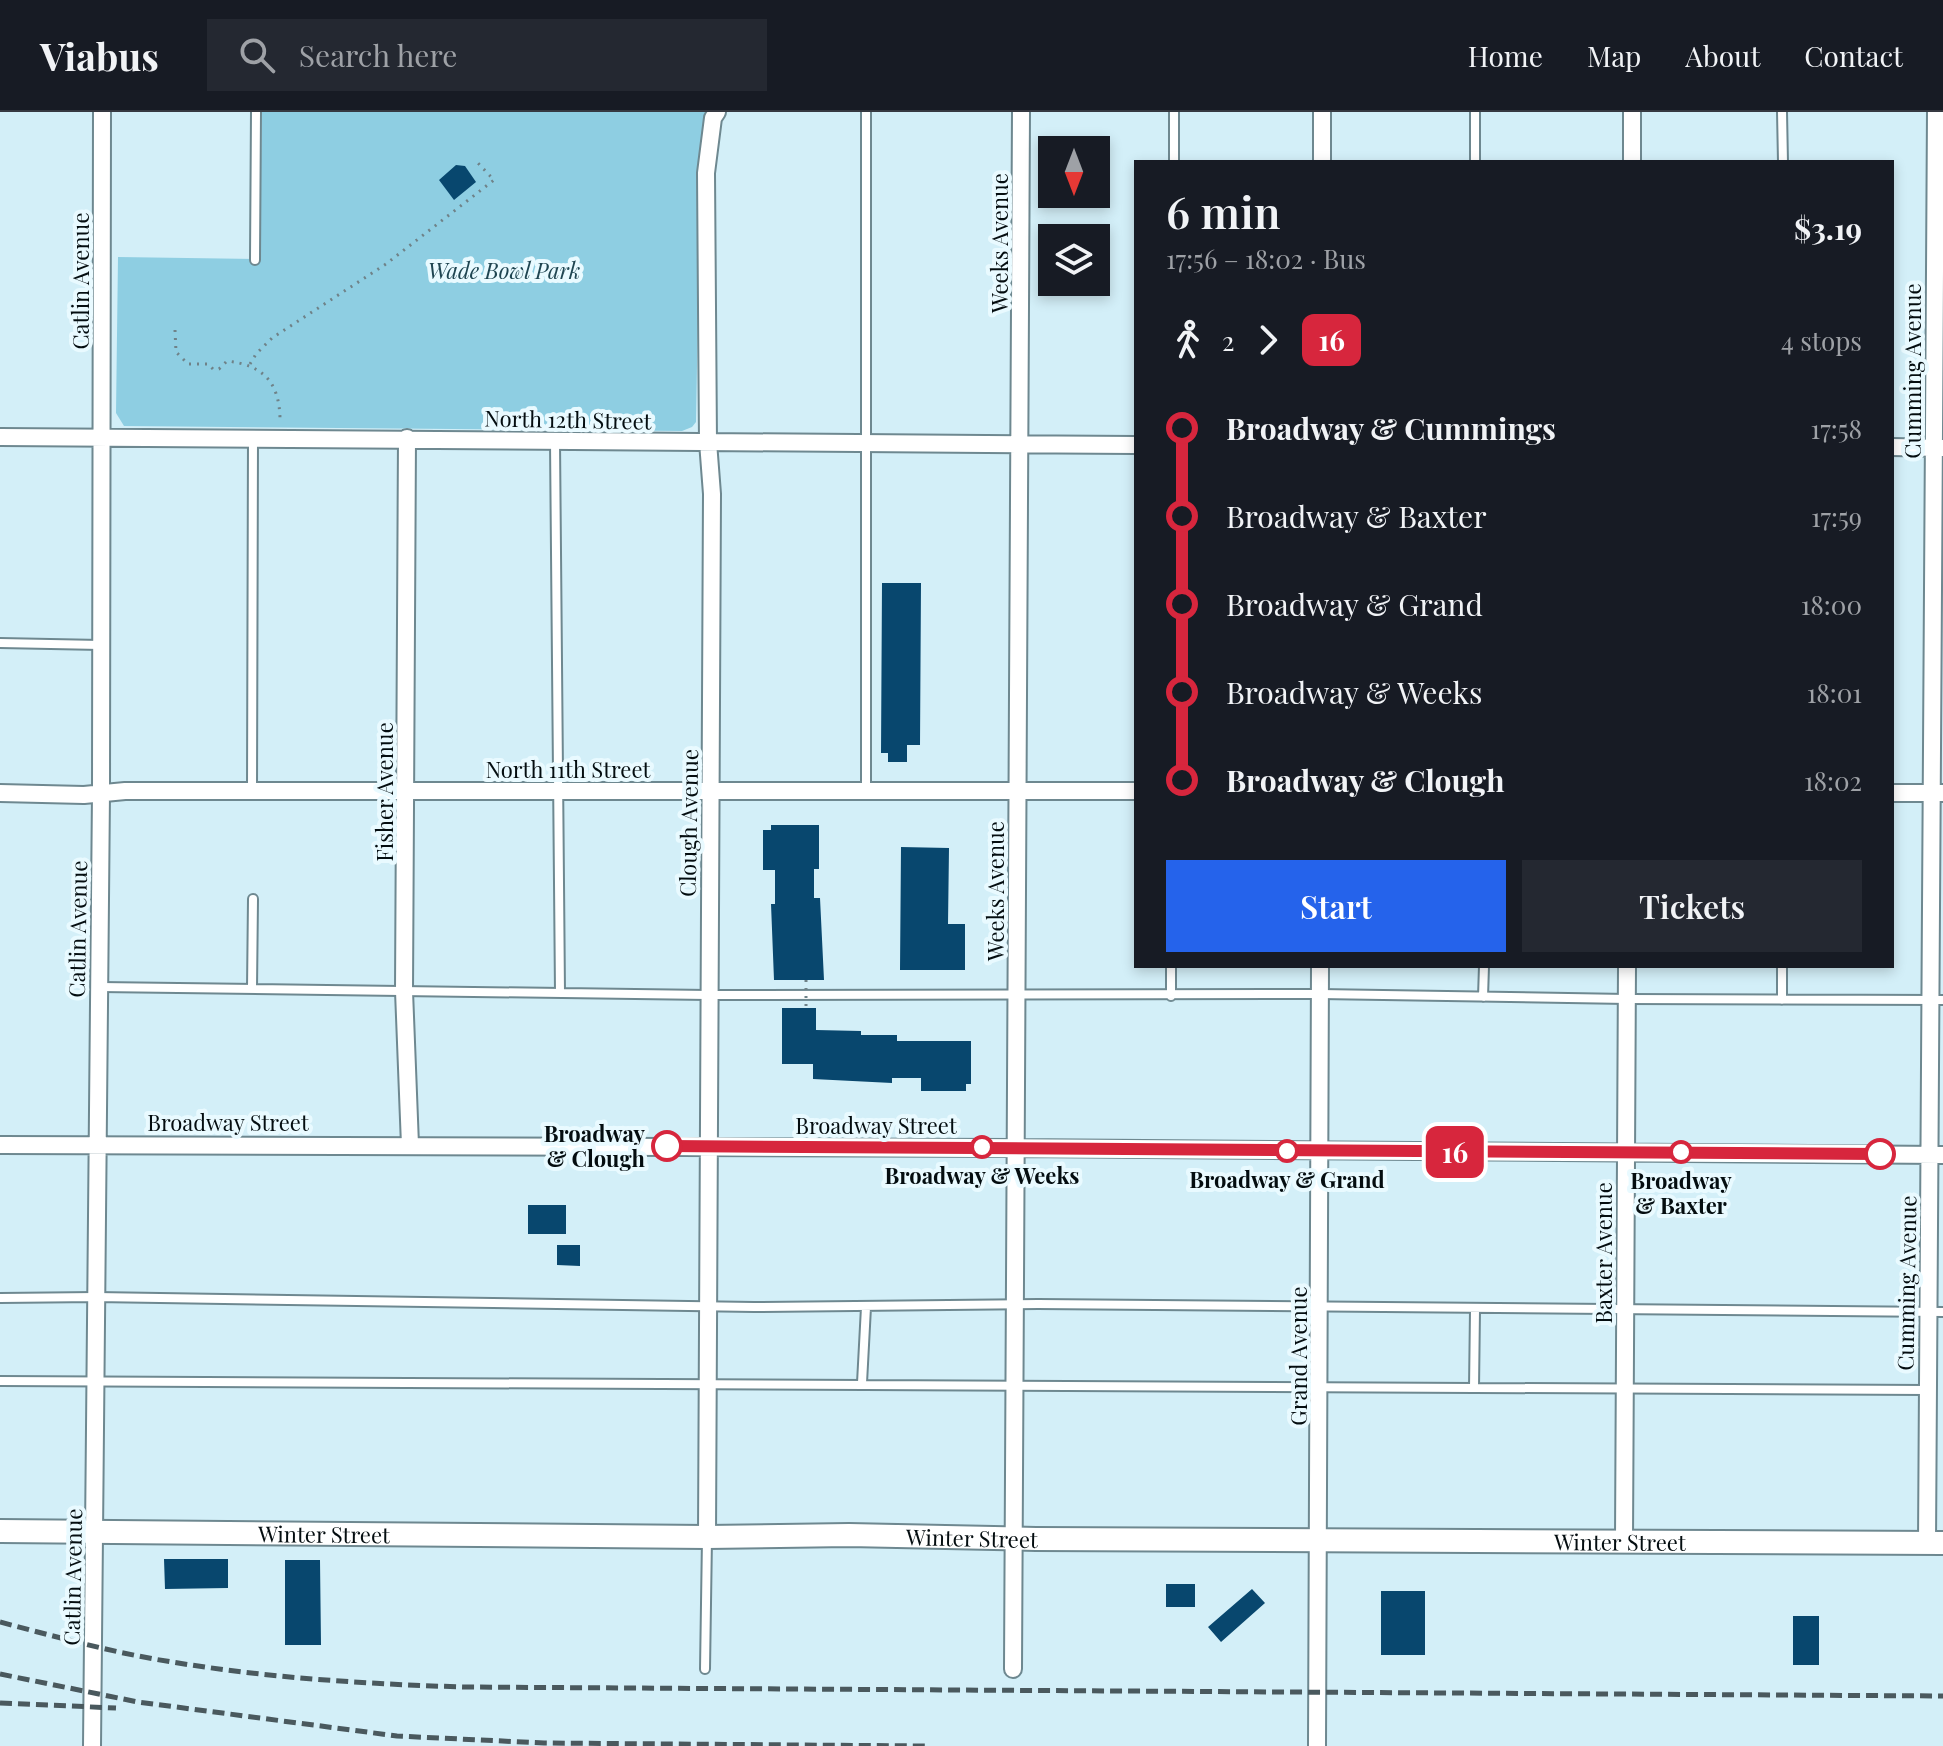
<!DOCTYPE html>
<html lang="en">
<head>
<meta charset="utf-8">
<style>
	body { margin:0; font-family:"Playfair Display",serif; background:#242831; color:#f1f3f6; height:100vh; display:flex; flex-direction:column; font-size:30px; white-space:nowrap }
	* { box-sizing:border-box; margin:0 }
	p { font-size:26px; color:#9ea1a6 }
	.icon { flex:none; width:44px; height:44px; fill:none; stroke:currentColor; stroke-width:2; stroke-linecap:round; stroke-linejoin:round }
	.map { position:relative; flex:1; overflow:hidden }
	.sheet { position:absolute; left:1134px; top:48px; width:760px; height:808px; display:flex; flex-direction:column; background:#171b24; border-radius:0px; box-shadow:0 4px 12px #0003 }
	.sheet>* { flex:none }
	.badge { padding:0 16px; border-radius:12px; font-size:28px; line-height:52px }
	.needle { width:52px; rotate:180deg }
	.fabs { position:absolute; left:1038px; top:24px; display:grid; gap:16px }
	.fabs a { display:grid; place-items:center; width:72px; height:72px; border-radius:0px; background:#171b24; box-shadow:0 4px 12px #0003; font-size:40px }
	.map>.badge { position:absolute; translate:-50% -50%; box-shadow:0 0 0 4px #fff }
	.legs { display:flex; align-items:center; gap:12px; height:88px; padding:0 32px; font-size:26px }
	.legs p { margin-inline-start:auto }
	.overview { display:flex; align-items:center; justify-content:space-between; height:136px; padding:0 32px }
	h1 { font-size:44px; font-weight:600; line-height:60px }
	.button { display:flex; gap:16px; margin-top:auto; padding:16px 32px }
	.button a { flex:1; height:92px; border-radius:0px; background:#2563eb; color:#fff; font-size:32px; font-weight:600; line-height:92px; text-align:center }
	.button a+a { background:#242831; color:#f1f3f6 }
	ul { padding:0 32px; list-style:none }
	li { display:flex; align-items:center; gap:28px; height:88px; font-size:30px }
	li i { display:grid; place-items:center; width:12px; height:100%; margin:0 10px; background:currentColor }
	li i::after { content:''; width:20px; height:20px; margin:-10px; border:6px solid; border-radius:50%; background:#171b24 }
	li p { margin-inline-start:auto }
	li:first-child i { background:linear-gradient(#0000 50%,currentColor 0) }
	li:last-child i { background:linear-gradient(currentColor 50%,#0000 0) }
	header { display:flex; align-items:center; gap:48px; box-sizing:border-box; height:112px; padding:0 40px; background:#171b24; border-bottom:2px solid #363941 }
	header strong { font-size:38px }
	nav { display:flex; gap:44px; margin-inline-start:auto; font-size:28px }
	.search { width:560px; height:72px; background:#242831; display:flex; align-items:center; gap:20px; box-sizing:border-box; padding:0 28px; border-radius:0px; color:#9ea1a6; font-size:30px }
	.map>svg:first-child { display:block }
	.green { fill:#8ecee2 }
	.building { fill:#08476e }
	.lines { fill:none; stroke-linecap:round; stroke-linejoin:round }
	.lane-casing { stroke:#6e8890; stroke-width:12 }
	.street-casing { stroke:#6e8890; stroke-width:20 }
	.secondary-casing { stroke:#6e8890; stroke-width:26 }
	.path { stroke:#6f8288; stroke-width:3; stroke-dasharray:2 6; stroke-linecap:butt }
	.lane { stroke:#fff; stroke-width:8 }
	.street { stroke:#fff; stroke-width:16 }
	.secondary { stroke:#fff; stroke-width:22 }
	.rail { stroke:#4a595e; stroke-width:5; stroke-dasharray:12 6; stroke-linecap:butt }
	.path-bridge { stroke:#6f8288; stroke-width:3; stroke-dasharray:2 6; stroke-linecap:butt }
	.line-1-casing { stroke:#fff; stroke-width:18 }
	.line-1 { stroke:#d7263d; stroke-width:12 }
	.stop-1-dot { fill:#fff; stroke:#d7263d; stroke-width:4 }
	.labels { text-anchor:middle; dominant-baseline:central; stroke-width:8; stroke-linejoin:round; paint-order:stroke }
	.street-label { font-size:22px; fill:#040d10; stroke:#e9faff }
	.park-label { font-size:22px; font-style:italic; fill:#1f4551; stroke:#e9faff }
	.stop-label { font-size:22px; font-weight:bold; fill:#040d10; stroke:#e9faff }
</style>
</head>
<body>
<header>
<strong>Viabus</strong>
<div class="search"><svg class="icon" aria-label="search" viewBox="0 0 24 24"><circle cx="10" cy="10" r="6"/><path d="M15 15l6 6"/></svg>Search here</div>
<nav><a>Home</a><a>Map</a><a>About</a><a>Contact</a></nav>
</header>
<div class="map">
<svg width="1943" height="1634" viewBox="0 0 1943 1634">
	<rect width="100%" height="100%" fill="#d3eff8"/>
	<path class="green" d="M262 0H705L701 31 696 310 692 315 682 319 124 314 116 301 118 145 259 147Z"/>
	<path class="building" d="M456 53 465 54 476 70 454 88 439 68Z
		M882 471H921L920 633H907V650H888V641H881Z
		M771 713H819V757H814V786H820L824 868H774L771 792H775V758H763V718H771Z
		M901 735 949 736 948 812H965V858H900Z
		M782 896H816V918L861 919V923H897V929H971V972H966V979H921V966H892V971L813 967V952H782Z
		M528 1093H566V1122H528Z
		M557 1133H580V1154L557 1153Z
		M164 1447H228V1476L165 1477Z
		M285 1448H320L321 1533H285Z
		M1166 1472H1195V1495H1166Z
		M1252 1477 1265 1491 1221 1530 1208 1515Z
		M1381 1479H1425V1543H1381Z
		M1793 1504H1819V1553H1793Z"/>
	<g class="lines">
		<g class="lane-casing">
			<path id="lane" d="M866 0V678
				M1782 0 1783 50
				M1174 50V0
				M1475 50V0
				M255 148 256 0
				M555 330 560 881
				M0 531 101 533
				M252 679 253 326
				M1171 854V884
				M100 875 708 883 1320 882 1627 887 1943 888
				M252 876 253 787
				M1483 885 1484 854
				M1782 888V854
				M0 1186 96 1185 754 1195 1038 1192 1943 1200
				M0 1269 1927 1278
				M862 1271 866 1195
				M1474 1276 1475 1198
				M705 1557 707 1426"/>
		</g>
		<g class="street-casing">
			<path id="street" d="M1632 0V50
				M1322 50V0
				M0 325 1136 333
				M407 326 404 879 410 1033
				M1892 335 1942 336
				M0 681 84 683 125 679H1136
				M1892 681H1942
				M0 1033 1016 1036 1943 1043
				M707 1425 712 382 708 330 706 61 713 6 717 0
				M1624 1428 1627 854
				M1927 1431 1936 0
				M1013 1557 1021 0
				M92 1634 101 681 102 0
				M1317 1634 1320 854"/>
		</g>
		<g class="secondary-casing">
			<g id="secondary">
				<path id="s1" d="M0 1419 707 1425 849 1423 1036 1427 1943 1431"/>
			</g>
		</g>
		<path class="path" d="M175 218 176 240 188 252H208L213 257H219L227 249C262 253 279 269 280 306
			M250 252 256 242 272 226 386 152 494 68 475 48"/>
		<use href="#lane" class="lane"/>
		<use href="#street" class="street"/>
		<use href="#secondary" class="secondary"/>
		<path class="rail" d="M0 1510C57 1525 114 1541 172 1550 269 1566 366 1572 464 1575L1943 1584
			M0 1562 138 1590 397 1624 544 1631 927 1634
			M0 1591 116 1596"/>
		<path class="path-bridge" d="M806 868V896"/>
	</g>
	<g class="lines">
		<g class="line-1-casing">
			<path id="line-1" d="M667 1034 1880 1042"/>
		</g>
		<use href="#line-1" class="line-1"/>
	</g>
	<g class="stop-1-dot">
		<circle cx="667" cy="1034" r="14"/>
		<circle cx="982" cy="1035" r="10"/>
		<circle cx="1287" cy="1039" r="10"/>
		<circle cx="1681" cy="1040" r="10"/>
		<circle cx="1880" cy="1042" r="14"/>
	</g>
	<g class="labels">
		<g class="street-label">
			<text transform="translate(999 131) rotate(-90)">Weeks Avenue</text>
			<text transform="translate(80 169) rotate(-90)">Catlin Avenue</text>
			<text transform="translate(1912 259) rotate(-90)">Cumming Avenue</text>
			<text transform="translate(568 307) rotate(1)">North 12th Street</text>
			<text x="568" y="657">North 11th Street</text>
			<text transform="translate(384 680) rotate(-90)">Fisher Avenue</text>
			<text transform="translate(688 711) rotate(-89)">Clough Avenue</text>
			<text transform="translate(995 779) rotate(-90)">Weeks Avenue</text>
			<text transform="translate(77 817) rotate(-89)">Catlin Avenue</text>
			<text x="228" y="1010">Broadway Street</text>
			<text x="876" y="1013">Broadway Street</text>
			<text transform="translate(1603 1141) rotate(-90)">Baxter Avenue</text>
			<text transform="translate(1906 1171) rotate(-89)">Cumming Avenue</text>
			<text transform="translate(1298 1244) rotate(-90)">Grand Avenue</text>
			<text stroke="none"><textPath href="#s1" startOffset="324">Winter Street</textPath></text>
			<text stroke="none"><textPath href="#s1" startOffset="972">Winter Street</textPath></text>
			<text stroke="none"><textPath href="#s1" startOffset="1620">Winter Street</textPath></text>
			<text transform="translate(72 1465) rotate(-89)">Catlin Avenue</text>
		</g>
		<g class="park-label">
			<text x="504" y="158">Wade Bowl Park</text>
		</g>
		<g class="stop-label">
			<text x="645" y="1021" text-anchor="end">Broadway<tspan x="645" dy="25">&amp; Clough</tspan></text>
			<text x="982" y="1063">Broadway &amp; Weeks</text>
			<text x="1287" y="1067">Broadway &amp; Grand</text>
			<text x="1681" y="1068">Broadway<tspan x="1681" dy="25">&amp; Baxter</tspan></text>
		</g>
	</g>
</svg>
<div class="fabs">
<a><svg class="needle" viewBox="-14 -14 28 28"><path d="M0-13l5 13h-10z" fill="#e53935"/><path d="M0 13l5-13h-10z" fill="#9ea1a6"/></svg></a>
<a><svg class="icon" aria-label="layers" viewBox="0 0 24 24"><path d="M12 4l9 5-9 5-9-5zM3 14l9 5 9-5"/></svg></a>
</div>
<b class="badge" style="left:1455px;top:1040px;background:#d7263d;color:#fff">16</b>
<section class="sheet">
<div class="overview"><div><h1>6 min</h1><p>17:56 – 18:02 · Bus</p></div><b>$3.19</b></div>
<div class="legs"><svg class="icon" aria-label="walk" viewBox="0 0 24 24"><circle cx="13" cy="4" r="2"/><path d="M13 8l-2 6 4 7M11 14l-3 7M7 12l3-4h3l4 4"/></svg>2<svg class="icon" aria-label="forward" viewBox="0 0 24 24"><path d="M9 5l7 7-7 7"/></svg><b class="badge" style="background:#d7263d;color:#fff">16</b><p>4 stops</p></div>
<ul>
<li><i style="color:#d7263d"></i><b>Broadway &amp; Cummings</b><p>17:58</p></li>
<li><i style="color:#d7263d"></i><span>Broadway &amp; Baxter</span><p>17:59</p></li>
<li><i style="color:#d7263d"></i><span>Broadway &amp; Grand</span><p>18:00</p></li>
<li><i style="color:#d7263d"></i><span>Broadway &amp; Weeks</span><p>18:01</p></li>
<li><i style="color:#d7263d"></i><b>Broadway &amp; Clough</b><p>18:02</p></li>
</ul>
<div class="button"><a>Start</a><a>Tickets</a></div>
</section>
</div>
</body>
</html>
